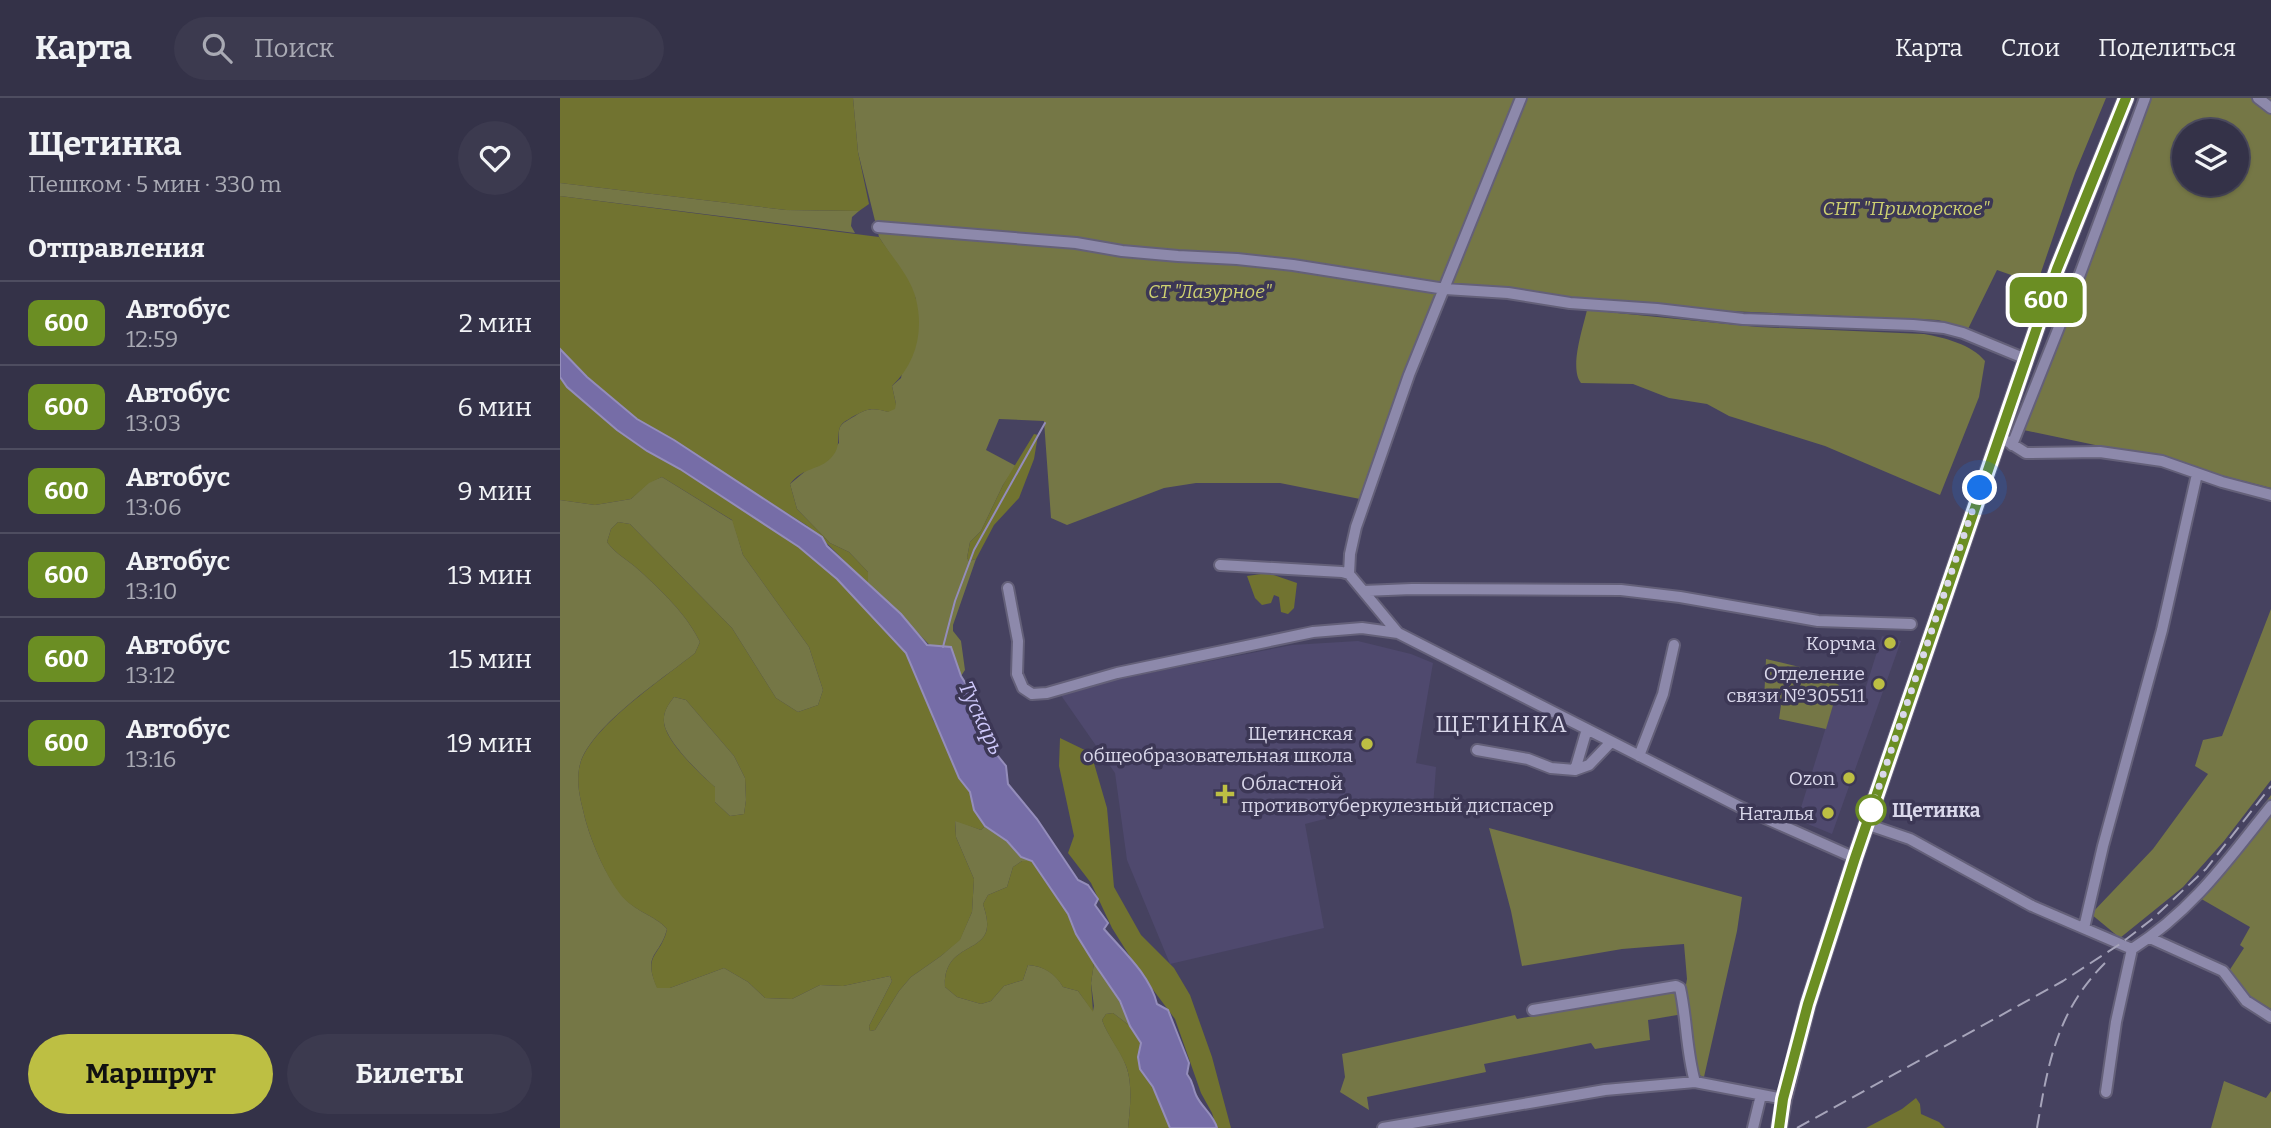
<!DOCTYPE html>
<html lang="ru">
<head>
<meta charset="utf-8">
<style>
	body { margin:0; font-family:Bitter,serif; background:#3c3a4f; color:#f1f3f6; height:100vh; display:flex; flex-direction:column; font-size:26px; white-space:nowrap }
	* { box-sizing:border-box; margin:0 }
	p { font-size:23px; color:#a9aab4 }
	.icon { flex:none; width:38px; height:38px; fill:none; stroke:currentColor; stroke-width:2; stroke-linecap:round; stroke-linejoin:round }
	.map { position:relative; flex:1; overflow:hidden }
	.side { display:flex; flex-direction:column; background:#343248; width:560px }
	.side>* { flex:none }
	.badge { padding:0 14px; border-radius:10px; font-size:24px; line-height:46px }
	.fabs { position:absolute; left:1612px; top:21px; display:grid; gap:14px }
	.fabs a { display:grid; place-items:center; width:77px; height:77px; border-radius:50%; background:#343248; box-shadow:0 2px 5px #0004,0 0 0 2px #4e4d60; font-size:35px }
	.you { position:absolute; width:35px; height:35px; margin:-18px; border:5px solid #fff; border-radius:50%; background:#1a73e8; box-shadow:0 0 0 10px #1a73e833 }
	.map>.badge { position:absolute; translate:-50% -50%; box-shadow:0 0 0 4px #fff }
	h2 { padding:0 28px; font-size:26px; line-height:63px }
	.round { display:grid; place-items:center; flex:none; width:74px; height:74px; border-radius:37px; background:#3c3a4f }
	.headline { display:flex; align-items:center; justify-content:space-between; height:119px; padding:0 28px }
	h1 { font-size:33px; font-weight:700; line-height:52px }
	.primary-button { display:flex; gap:14px; margin-top:auto; padding:14px 28px }
	.primary-button a { flex:1; height:80px; border-radius:42px; background:#bdbf43; color:#111; font-size:28px; font-weight:700; line-height:80px; text-align:center }
	.primary-button a+a { background:#3c3a4f; color:#f1f3f6 }
	ul { padding:0; list-style:none }
	li { display:flex; align-items:center; gap:21px; height:84px; padding:0 28px; border-top:2px solid #4e4d60 }
	li div { flex:1 }
	li b { display:block; font-size:26px }
	li em { font-style:normal }
	li .badge { min-width:77px; font-weight:700; text-align:center }
	header { display:flex; align-items:center; gap:42px; box-sizing:border-box; height:98px; padding:0 35px; background:#343248; border-bottom:2px solid #4e4d60 }
	header strong { font-size:33px }
	nav { display:flex; gap:38px; margin-inline-start:auto; font-size:24px }
	.search { width:490px; height:63px; background:#3c3a4f; display:flex; align-items:center; gap:18px; box-sizing:border-box; padding:0 24px; border-radius:38px; color:#a9aab4; font-size:26px }
	main { display:flex; flex:1; min-height:0 }
	.map>svg:first-child { display:block }
	.built { fill:#4f496e }
	.green { fill:#757746; fill-rule:evenodd }
	.forest { fill:#717330; fill-rule:evenodd }
	.water { fill:#766da7; stroke:#948dbb; stroke-width:2 }
	.lines { fill:none; stroke-linecap:round; stroke-linejoin:round }
	.stream { stroke:#948dbb; stroke-width:2 }
	.minor-casing { stroke:#646079; stroke-width:14 }
	.major-casing { stroke:#646079; stroke-width:18 }
	.minor { stroke:#8d89ab; stroke-width:10 }
	.major { stroke:#be88af; stroke-width:14 }
	.rail { stroke:#a6a4ba; stroke-width:2; stroke-dasharray:14 7; stroke-linecap:butt }
	.line-casing { stroke:#fff; stroke-width:16 }
	.line { stroke:#6b8e23; stroke-width:10 }
	.walk { stroke:#d9d7ea; stroke-width:7; stroke-dasharray:0 12.6 }
	.poi-dot { fill:#bdbf43; stroke:#3c3755; stroke-width:2.5 }
	.stop-dot { fill:#fff; stroke:#6b8e23; stroke-width:3.5 }
	.labels { text-anchor:middle; dominant-baseline:central; stroke-width:7; stroke-linejoin:round; paint-order:stroke }
	.park-label { font-size:19px; font-style:italic; fill:#ced171; stroke:#3c3755 }
	.poi-label { font-size:19px; fill:#d9d7ea; stroke:#3c3755; text-anchor:end }
	.stop-label { font-size:19px; font-weight:bold; fill:#d9d7ea; stroke:#3c3755; text-anchor:start }
	.water-label { font-size:21px; font-style:italic; fill:#cec8fb; stroke:#3c3755 }
	.quarter-label { font-size:23px; letter-spacing:2px; fill:#d9d7ea; stroke:#3c3755 }
</style>
</head>
<body>
<header>
<strong>Карта</strong>
<div class="search"><svg class="icon" aria-label="search" viewBox="0 0 24 24"><circle cx="10" cy="10" r="6"/><path d="M15 15l6 6"/></svg>Поиск</div>
<nav><a>Карта</a><a>Слои</a><a>Поделиться</a></nav>
</header>
<main>
<section class="side">
<div class="headline"><div><h1>Щетинка</h1><p>Пешком · 5 мин · 330 m</p></div><a class="round"><svg class="icon" aria-label="heart" viewBox="0 0 24 24"><path d="M12 20l-8-8c-3-5 5-10 8-4 3-6 11-1 8 4z"/></svg></a></div>
<h2>Отправления</h2>
<ul>
<li><span class="badge" style="background:#6b8e23;color:#fff">600</span><div><b>Автобус</b><p>12:59</p></div><em>2 мин</em></li>
<li><span class="badge" style="background:#6b8e23;color:#fff">600</span><div><b>Автобус</b><p>13:03</p></div><em>6 мин</em></li>
<li><span class="badge" style="background:#6b8e23;color:#fff">600</span><div><b>Автобус</b><p>13:06</p></div><em>9 мин</em></li>
<li><span class="badge" style="background:#6b8e23;color:#fff">600</span><div><b>Автобус</b><p>13:10</p></div><em>13 мин</em></li>
<li><span class="badge" style="background:#6b8e23;color:#fff">600</span><div><b>Автобус</b><p>13:12</p></div><em>15 мин</em></li>
<li><span class="badge" style="background:#6b8e23;color:#fff">600</span><div><b>Автобус</b><p>13:16</p></div><em>19 мин</em></li>
</ul>
<div class="primary-button"><a>Маршрут</a><a>Билеты</a></div>
</section>
<div class="map">
<svg width="1711" height="1030" viewBox="0 0 1711 1030">
	<rect width="100%" height="100%" fill="#464260"/>
	<path class="built" d="M1322 538 1341 543 1272 736 1243 724 1239 716 1279 587 1305 592Z
		M798 543 851 556 873 565 856 665 876 669 873 709 780 717 745 726 764 830 610 866 567 762 555 675 498 593 732 547Z"/>
	<path class="green" d="M293 0H1546L1515 75 1477 186 1437 172 1408 231 1378 222 1145 212 889 187 827 349 810 403 720 385H636L604 390 507 427 491 420 484 323 439 321 426 352 456 368 443 387 421 433 410 444 407 460 409 463 416 461 393 527V533L401 543 405 572 401 578C369 548 341 516 308 486V474L289 454 270 445 237 411 230 386 248 371 258 368 279 345C278 326 280 327 295 318 307 310 315 310 328 314L336 306 332 288 341 280 356 201 349 186 319 139 298 54Z
		M1580 0H1711V390L1578 356 1454 330 1480 268ZM1624 33H1676V86H1624Z
		M0 85 226 112 299 113 292 119 291 128 295 135 0 98Z
		M1027 212 1198 229 1364 236C1385 240 1411 246 1425 263L1419 299 1380 397 1265 348 1169 318 1147 306 1109 300 1073 286 1021 285C1009 270 1023 230 1027 212Z
		M102 379 173 423 183 457 249 549 263 592 258 607 238 614 216 600 172 530 70 426 58 424 51 431 47 444C56 457 69 462 80 473 102 493 127 517 140 544L135 555C103 581 25 631 19 671 16 689 22 707 26 724 33 748 45 776 61 796 74 814 95 817 107 831 100 859 82 855 97 889L110 890 164 870 188 884 205 900 232 901 260 887 283 888 330 878 332 883 309 928 310 933 315 932 339 893 351 879 381 858 400 841 412 814 414 781 396 739 395 722 421 732 425 728 447 743 461 759 472 763H462L453 769 447 789 428 797 423 806C425 813 428 822 427 829 425 855 383 846 385 889L397 899 421 906 431 903 444 888 463 882 468 867C484 868 495 875 503 889L518 893 533 913 534 908 531 885 534 865 560 903 570 927 573 918 580 917C601 945 627 993 622 1030H610L593 989 580 971 578 959 581 945 570 928 553 915 546 916 542 922C548 939 561 952 566 968 573 986 570 1011 568 1030H0V402L35 407 71 401 89 384Z
		M1711 511V682L1664 743 1623 789 1560 840 1531 816 1593 751 1648 676 1635 668 1643 642 1662 638Z
		M1206 561 1252 572 1279 587 1266 631 1219 621 1221 607 1204 603Z
		M114 599 126 602 174 658 185 680 186 702 184 716 170 718 155 704V689C141 677 105 642 104 624 103 613 108 607 114 599Z
		M1711 697V911L1685 895 1669 873 1684 850 1680 847 1690 829 1631 795 1679 740Z
		M929 730 1182 799 1177 833 1144 979 1137 976 1125 892 1127 881 1124 846 1062 851 962 868 951 813Z
		M1117 891 1123 916 1088 922 1090 942 1035 951 1031 945 924 966 926 974 807 999 809 1012 780 994 785 979 782 956 955 917 957 921Z
		M1664 983 1706 1000 1711 993V1030H1651Z"/>
	<path class="forest" d="M0 0H293L298 54 309 106 299 113 226 112 0 85Z
		M0 98 319 139C331 158 351 179 356 201 364 234 356 265 332 288L336 306 335 311 328 314C311 309 307 311 292 319 287 323 283 323 280 329 276 340 282 348 271 360 260 372 243 369 230 386L237 411 270 445 289 454 308 474V486C287 467 268 444 246 427L77 321 27 279 0 251Z
		M0 279 7 289 87 353 120 371 239 449 277 481 346 555 369 604 373 622 386 645 399 680 410 694 414 712 425 728 421 732 395 723 396 739 414 781 412 814 400 842 381 858 351 879 339 893 315 932 310 933 309 928 332 883 330 878 283 888 260 887 232 901 205 900 188 884 164 870 110 890H97C82 855 101 859 107 831 95 817 74 814 60 796 45 776 33 748 26 724 22 707 16 689 19 671 25 632 103 581 135 555L140 544C127 517 102 493 80 473 69 462 56 457 47 444L51 431 58 424 70 426 172 530 216 600 238 614 258 607 263 592 249 549 183 457 172 422 102 379 89 385 71 401 35 407 0 402ZM114 599 126 602 174 658 185 680 186 702 184 716 170 718 155 704V689C141 677 105 643 104 624 103 614 108 607 114 599Z
		M474 336 478 337 474 361 459 400 434 427 416 461 409 463 407 460 410 444 421 433 443 387Z
		M708 475 737 485 734 510 728 516 721 514 719 499 714 497 711 505 702 507 695 500 687 478Z
		M500 640 531 655 547 710 554 789 581 837 614 870 630 897 652 959 671 1030H657L652 1015 641 995 615 921 579 873 552 830 531 785 508 755 514 738 499 668Z
		M462 763H472L508 816 516 836 534 865 531 885 533 914 518 893 503 889C495 876 484 868 468 867L463 882 444 888 431 903 421 906 397 899 385 889C383 846 425 855 427 829 428 822 425 813 423 806L428 797 447 789 453 769Z
		M553 915 570 928 581 945 578 959 580 971 593 989 610 1030H568C570 1011 573 986 566 968 560 952 548 939 542 922L546 916Z
		M1356 1000 1360 1006 1361 1016 1379 1024 1385 1030H1306L1342 1011Z"/>
	<path class="water" d="M0 251 27 279 77 321 114 342 262 439 267 448 341 516 367 547 391 549 401 578 416 602 430 648 446 668 448 686 477 721 518 782 528 787 538 801 535 807 548 825 544 831C563 853 590 877 597 906L608 912 629 965 627 976C634 985 632 988 636 997 641 1009 654 1017 657 1030H610L593 989 580 971 578 959 581 945 570 928 560 903 534 865 516 836 508 816 472 763 461 759 447 743 425 728 414 712 410 694 399 680 346 555 277 481 239 449 120 371 87 353 57 332 7 289 0 279Z"/>
	<g class="lines">
		<path class="stream" d="M383 549 395 503 414 452 485 325"/>
		<g class="minor-casing">
			<path id="minor" d="M1698 0 1711 10
				M318 129 516 145 562 153 618 158 677 161 733 167 885 191 948 195 1010 205 1097 211 1183 221 1353 227 1384 230 1403 235 1466 261
				M1447 343 1466 355 1540 354 1602 363 1662 384 1711 397
				M1452 347 1517 184 1585 0
				M660 467 782 474 789 476
				M448 490 458 543 457 576 463 590 472 596 487 595 557 575 753 534 802 530 838 535 1178 708 1295 760
				M803 493 852 491 1061 492 1120 499 1258 523 1351 526
				M838 535 789 476 790 456 796 429 849 277 961 0
				M917 652 968 661 991 670 1015 672 1029 667 1051 644
				M1079 658 1103 596 1114 547
				M1015 672 1027 631
				M1306 726 1350 741 1472 808 1572 851
				M1524 830 1543 748 1602 532 1637 376
				M1590 840 1663 873 1686 903 1711 919
				M1572 851C1632 813 1667 763 1711 708
				M973 912 1116 888 1120 890C1127 921 1126 953 1135 984
				M1546 994 1556 924 1572 851
				M823 1030 1045 992 1135 984 1224 1001
				M1193 1030 1201 997"/>
		</g>
		<g class="major-casing">
			<path id="major" d="M1219 1030 1224 1001 1248 906 1295 760 1497 171 1566 0"/>
		</g>
		<use href="#minor" class="minor"/>
		<use href="#major" class="major"/>
		<path class="rail" d="M1237 1030 1503 883 1560 846 1591 822 1646 771 1711 688
			M1477 1030C1488 965 1497 913 1545 865"/>
	</g>
	<g class="lines">
		<g class="line-casing">
			<path id="line" d="M1219 1030 1223 1001 1248 906 1295 760 1497 171 1566 0"/>
		</g>
		<use href="#line" class="line"/>
		<path class="walk" d="M1311 712 1420 390"/>
	</g>
	<g class="poi-dot">
		<circle cx="1330" cy="545" r="7"/>
		<circle cx="1319" cy="586" r="7"/>
		<circle cx="807" cy="646" r="7"/>
		<circle cx="1289" cy="680" r="7"/>
		<path d="M661.5 685.5h7v7h7v7h-7v7h-7v-7h-7v-7h7z"/>
		<circle cx="1268" cy="715" r="7"/>
	</g>
	<circle class="stop-dot" cx="1311" cy="712" r="14"/>
	<g class="labels">
		<g class="park-label">
			<text x="1346" y="110">СНТ "Приморское"</text>
			<text x="650" y="193">СТ "Лазурное"</text>
		</g>
		<g class="poi-label">
			<text x="1316" y="545">Корчма</text>
			<text x="1305" y="575">Отделение<tspan x="1305" dy="22">связи №305511</tspan></text>
			<text x="793" y="635">Щетинская<tspan x="793" dy="22">общеобразовательная школа</tspan></text>
			<text x="1275" y="680">Ozon</text>
			<text x="681" y="685" text-anchor="start">Областной<tspan x="681" dy="22">противотуберкулезный диспасер</tspan></text>
			<text x="1254" y="715">Наталья</text>
		</g>
		<g class="stop-label">
			<text x="1332" y="712">Щетинка</text>
		</g>
		<g class="water-label">
			<text transform="translate(421 620) rotate(65)">Тускарь</text>
		</g>
		<g class="quarter-label">
			<text x="942" y="626">ЩЕТИНКА</text>
		</g>
	</g>
</svg>
<div class="fabs">
<a><svg class="icon" aria-label="layers" viewBox="0 0 24 24"><path d="M12 4l9 5-9 5-9-5zM3 14l9 5 9-5"/></svg></a>
</div>
<div class="you" style="left:1420px;top:390px"></div>
<b class="badge" style="left:1486px;top:202px;background:#6b8e23;color:#fff">600</b>
</div>
</main>
</body>
</html>
